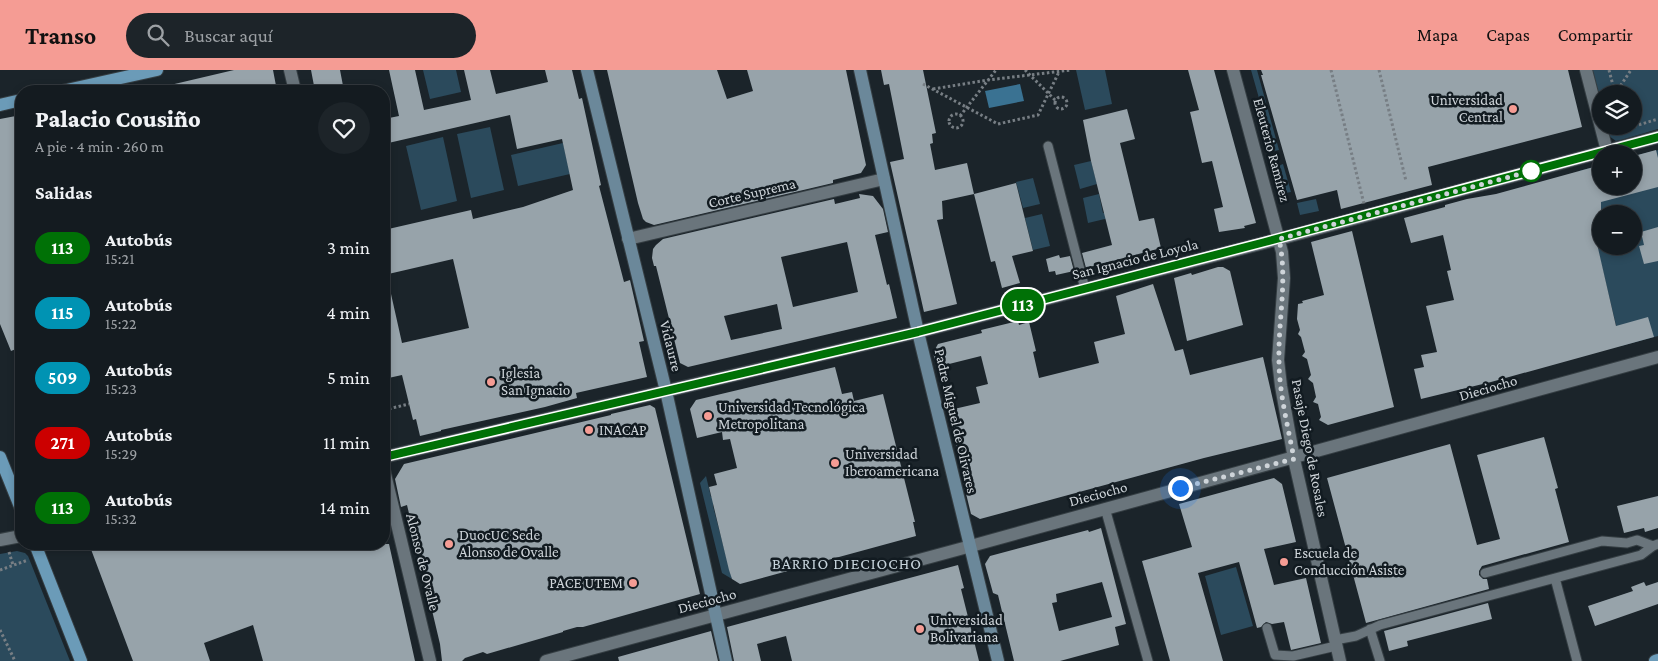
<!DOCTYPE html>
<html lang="es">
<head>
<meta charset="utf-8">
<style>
	body { margin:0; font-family:"Crimson Pro",serif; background:#1d2429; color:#f1f3f6; height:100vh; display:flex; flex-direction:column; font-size:19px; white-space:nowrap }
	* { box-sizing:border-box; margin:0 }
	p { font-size:16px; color:#9da1a5 }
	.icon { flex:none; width:28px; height:28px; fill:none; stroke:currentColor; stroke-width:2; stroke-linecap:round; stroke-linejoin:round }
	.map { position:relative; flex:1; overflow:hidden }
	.side { position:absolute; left:15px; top:15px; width:375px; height:465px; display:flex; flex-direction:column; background:#141b20; border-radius:20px; box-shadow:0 2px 8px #0003,0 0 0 1px #33393e }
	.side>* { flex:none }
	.badge { padding:0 10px; border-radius:16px; font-size:18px; line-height:32px }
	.buttons { position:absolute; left:1592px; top:15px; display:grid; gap:10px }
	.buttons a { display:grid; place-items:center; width:50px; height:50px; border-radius:50%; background:#141b20; box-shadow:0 2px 8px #0003,0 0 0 1px #33393e; font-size:25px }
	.you { position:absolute; width:25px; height:25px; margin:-12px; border:4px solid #fff; border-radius:50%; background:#1a73e8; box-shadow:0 0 0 8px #1a73e833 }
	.map>.badge { position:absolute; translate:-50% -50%; box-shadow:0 0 0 2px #fff }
	h2 { padding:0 20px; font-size:19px; line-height:45px }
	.round { display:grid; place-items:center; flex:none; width:52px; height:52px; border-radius:26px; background:#1d2429 }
	.headline { display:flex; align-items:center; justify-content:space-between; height:85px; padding:0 20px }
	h1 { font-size:24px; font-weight:800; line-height:38px }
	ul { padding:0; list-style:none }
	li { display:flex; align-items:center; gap:15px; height:65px; padding:0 20px }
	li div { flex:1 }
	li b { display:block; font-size:19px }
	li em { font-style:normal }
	li .badge { min-width:55px; font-weight:700; text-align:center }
	header { display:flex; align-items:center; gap:30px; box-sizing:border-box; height:70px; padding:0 25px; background:#f59c94; color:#111 }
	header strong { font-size:24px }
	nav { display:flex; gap:28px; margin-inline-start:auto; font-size:18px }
	.search { width:350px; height:45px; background:#1d2429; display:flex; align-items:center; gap:12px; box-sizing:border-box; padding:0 18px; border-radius:28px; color:#9da1a5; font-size:19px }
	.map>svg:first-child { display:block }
	.green { fill:#2b4a5c; fill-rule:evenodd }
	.water { fill:#3a7292 }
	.building { fill:#97a3aa; fill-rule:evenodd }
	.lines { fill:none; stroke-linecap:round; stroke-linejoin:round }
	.service-casing { stroke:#353e43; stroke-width:11 }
	.pedestrian-casing { stroke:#353e43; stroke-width:14 }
	.minor-casing { stroke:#353e43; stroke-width:14 }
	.tertiary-casing { stroke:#353e43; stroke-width:14 }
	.secondary-casing { stroke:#353e43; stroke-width:14 }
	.primary-casing { stroke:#353e43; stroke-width:14 }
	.path { stroke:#777e84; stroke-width:3; stroke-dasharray:2.5 2.5; stroke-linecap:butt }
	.service { stroke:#6a757c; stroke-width:9 }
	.pedestrian { stroke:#6a757c; stroke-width:12 }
	.minor { stroke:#6a757c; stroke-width:12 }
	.tertiary { stroke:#6a757c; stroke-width:12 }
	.secondary { stroke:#6b889a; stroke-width:12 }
	.primary { stroke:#6b9bb8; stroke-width:12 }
	.line-casing { stroke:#fff; stroke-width:11 }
	.line { stroke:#007106; stroke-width:8 }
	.walk { stroke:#ced4d9; stroke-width:5; stroke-dasharray:0 9 }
	.poi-dot { fill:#f59c94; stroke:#121b21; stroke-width:2 }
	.stop-dot { fill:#fff; stroke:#007106; stroke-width:2.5 }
	.labels { text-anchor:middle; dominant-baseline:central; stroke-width:5; stroke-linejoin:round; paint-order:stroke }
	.poi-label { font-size:15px; fill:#ced4d9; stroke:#121b21; text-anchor:start }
	.street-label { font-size:15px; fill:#ced4d9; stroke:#121b21 }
	.neighbourhood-label { font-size:16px; letter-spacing:1px; fill:#c6d3db; stroke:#121b21 }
</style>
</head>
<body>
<header>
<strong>Transo</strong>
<div class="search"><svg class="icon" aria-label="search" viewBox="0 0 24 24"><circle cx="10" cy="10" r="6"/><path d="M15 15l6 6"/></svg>Buscar aquí</div>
<nav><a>Mapa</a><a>Capas</a><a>Compartir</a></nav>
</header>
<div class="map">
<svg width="1658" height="591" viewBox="0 0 1658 591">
	<rect width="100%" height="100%" fill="#1b242a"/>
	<path class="green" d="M423 0H456L461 22 430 29Z
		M1076 0H1105L1112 34 1085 40Z
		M1251 0H1257L1279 80 1274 81Z
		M1592 0H1658V59L1621 70 1616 71 1609 66 1606 56H1634V24H1601V39Z
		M490 57 504 120 471 128 457 64Z
		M443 67 457 131 421 140 406 76Z
		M563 73 570 104 518 116 511 85Z
		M1658 80V266L1621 276 1579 101 1601 95V116H1634V86ZM1601 144H1634V176H1601Z
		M1091 91 1097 114 1080 119 1074 95Z
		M1283 94 1291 122 1285 123 1278 96Z
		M1033 108 1040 134 1023 138 1016 112Z
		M1099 124 1103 143 1108 142 1109 148 1088 153 1083 128Z
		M1316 129 1319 141 1300 145 1297 133Z
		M1042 144 1050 176 1033 180 1025 148Z
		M706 406 711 427H713V436L732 509 722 503 700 413Z
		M17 481 25 483 28 486 70 591H0V484Z
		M1236 497 1253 556 1221 565 1205 506Z"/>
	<path class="water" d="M1020 14 1024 31 989 38 985 21Z"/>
	<path class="building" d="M234 0H273L277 21H166V16Z
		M311 0H340L344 21H315Z
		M389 0H415L424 40 471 30 464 0H490L496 24 548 12 545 0H572L579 29 582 28 601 115 599 116 624 212 630 210 644 271 639 272 647 307 576 323 577 328 545 337 441 360V361L420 366 416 349 413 350 402 305 384 309V215H389L402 273 469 258 453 189 384 205V160L471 140 473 149 523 137 573 120 562 69 517 79 510 45 384 74V49L399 46Z
		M607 0H717L727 29 753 21 747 0H846L866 95 861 103 833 110V113L654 155 646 152 643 149 638 133Z
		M881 0H923L936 63 932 64 933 73 930 74 935 100 967 93 974 124 942 131 943 149 937 150 957 234 924 242 890 92 904 89 889 14 884 15Z
		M1188 0H1214L1256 153 1244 156 1245 158 1219 162 1214 139 1223 137 1212 91 1202 93 1190 42 1199 40Z
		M1261 0H1568L1582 57 1428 97 1432 115 1341 139 1337 120 1297 130 1261 5H1263Z
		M1127 39 1135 69 1120 73 1139 151 1154 148 1161 178 1086 198 1082 183 1112 175 1091 91 1083 50Z
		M21 45V277L11 281 0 254V49Z
		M1656 80 1658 88V117L1601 132V151L1592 152 1616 256 1648 247 1654 267 1491 312 1421 329 1414 299 1424 297 1421 285 1437 282 1426 236 1454 230 1447 201 1451 200 1443 165 1411 173 1404 148 1445 137V135L1467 129 1496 124 1601 95V116H1634V97H1637L1634 86Z
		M1016 113 1033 181 1012 186 1020 213 1002 218 995 191 991 192 974 124Z
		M859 124 873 126 883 139 888 162 875 165 887 215 889 214 897 248 688 297 680 293 656 196H654L652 188 653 179 656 175 663 169 834 129 835 134 860 128ZM847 172 858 222 793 237 781 187ZM777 234 782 259 731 270 724 246Z
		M1658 157V191L1644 194 1639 176 1644 175 1641 162Z
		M1352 161 1394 337 1328 355 1319 350 1321 347 1318 334 1313 332 1316 327 1313 313 1308 309 1311 305 1307 289 1302 286 1305 282 1301 267 1298 264 1300 260 1297 249 1298 234 1303 233 1302 231 1324 225 1311 172Z
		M1059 185 1060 188 1070 186 1074 201 1056 205 1055 201 1049 202 1046 189Z
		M1218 197H1223L1230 201 1243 255 1187 271 1174 208 1191 203 1192 205Z
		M1153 214 1175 281 1183 279 1190 305 1263 287 1282 369 1204 388 980 449 971 444 962 407H964L950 348 956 346 954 339 980 333 976 317 988 314 981 286 937 297 933 283 938 274 982 263 981 260 1018 251 1019 255 1029 252 1036 281 1033 282 1039 308 1099 293 1094 272 1125 264 1116 226Z
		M835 297 842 324 852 322 854 331 883 324 915 452H913L916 466 740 514 732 509 729 500 709 417 717 415 714 404 737 398 730 369 723 370 722 362 697 368 690 339 696 330Z
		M650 335 655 338 700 524 583 557H577L563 561V562L487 584 483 582 465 588 462 591H442L440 574 407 435 401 437 395 409 404 394 611 345V344Z
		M1544 367 1558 418 1555 419 1569 472 1482 496 1479 501V505L1483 509H1487L1489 519 1366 553 1327 408 1450 374 1477 475 1500 469 1477 385Z
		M1274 408 1282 414 1296 472 1264 479 1274 515 1306 508 1321 573 1291 580 1284 552 1272 554 1266 552 1261 557 1257 558 1239 492 1198 503 1223 591H1170L1142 491 1192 477 1179 434Z
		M1658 426V458L1645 462 1644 458 1624 463 1617 436Z
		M1101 458 1126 554 1115 557 1119 575 1060 591H1014L998 525 993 523 985 494 990 486 1088 460 1089 462ZM1102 512 1112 547 1059 561 1052 533 1057 532 1056 524Z
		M89 474H389L415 591H263L253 555 204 573 210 591H133Z
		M958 495 964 518 961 519 979 591H792L786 566 757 574 761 591H734L727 557Z
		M1644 512 1646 516 1658 512V534L1595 556 1588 536 1633 521 1631 517Z
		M1488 533 1492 549 1407 571 1408 576 1389 581 1384 561Z
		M711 561 718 591H619L618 587Z"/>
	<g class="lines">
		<g class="service-casing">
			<path id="service" d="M1048 76 1085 219
				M1105 438 1148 591
				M1485 503 1602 471 1627 473 1637 470 1653 476
				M1555 508 1577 591
				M1267 558 1275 585 1293 586 1336 576
				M1370 559 1380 591
				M1335 570 1356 566 1380 555 1641 485 1653 476 1658 474"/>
		</g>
		<g class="pedestrian-casing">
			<path id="pedestrian" d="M1586 0 1607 81"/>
		</g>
		<g class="minor-casing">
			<path id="minor" d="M290 0 295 21
				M628 169 884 109
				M384 400 430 591"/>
		</g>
		<g class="tertiary-casing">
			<path id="tertiary" d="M1233 0 1282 182 1284 208 1278 290 1281 316 1294 389 1340 591
				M384 387 918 262 1279 169 1658 67
				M0 470 21 466
				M546 591C917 491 1288 390 1658 287"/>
		</g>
		<g class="secondary-casing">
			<path id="secondary" d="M587 0 666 321 726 591
				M860 0 918 262 998 591"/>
		</g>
		<g class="primary-casing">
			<path id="primary" d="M62 21 157 0
				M0 35 21 30
				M0 387 21 439
				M35 474 81 591
				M1655 591 1658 590"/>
		</g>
		<path class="path" d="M1025 0 1055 30
			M1331 0 1364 134
			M1379 0 1406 111
			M1609 0 1615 23
			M923 14 998 54 1038 45 1059 2
			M933 19 988 10 1071 0
			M1615 24 1631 0
			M1055 33a6 6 0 1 1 12 0a6 6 0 1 1-12 0Z
			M949 51a7 7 0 1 1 14 0a7 7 0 1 1-14 0Z
			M960 46 996 0
			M1615 62 1658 49
			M384 340 409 334
			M66 478 76 475
			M9 482 13 495
			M0 500 28 490
			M0 560 15 591"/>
		<use href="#service" class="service"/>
		<use href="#pedestrian" class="pedestrian"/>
		<use href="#minor" class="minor"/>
		<use href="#tertiary" class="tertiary"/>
		<use href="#secondary" class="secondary"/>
		<use href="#primary" class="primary"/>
	</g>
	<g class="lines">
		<g class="line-casing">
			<path id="line" d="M384 387 918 262 1265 172 1658 67"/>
		</g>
		<use href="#line" class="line"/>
		<path class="walk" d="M1180 418 1294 389C1288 356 1279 323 1279 290 1278 249 1288 210 1279 169L1535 100 1531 101"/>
	</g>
	<g class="poi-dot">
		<circle cx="1513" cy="39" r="5"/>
		<circle cx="491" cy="312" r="5"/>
		<circle cx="708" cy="346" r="5"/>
		<circle cx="589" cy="360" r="5"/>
		<circle cx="835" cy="393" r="5"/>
		<circle cx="449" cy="474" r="5"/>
		<circle cx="1284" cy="492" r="5"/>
		<circle cx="633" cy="513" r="5"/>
		<circle cx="920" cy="559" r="5"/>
	</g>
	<circle class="stop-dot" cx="1531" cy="101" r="10"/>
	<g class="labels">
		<g class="poi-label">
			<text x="1503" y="30" text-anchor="end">Universidad<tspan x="1503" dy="17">Central</tspan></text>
			<text x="501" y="303">Iglesia<tspan x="501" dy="17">San Ignacio</tspan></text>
			<text x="718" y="337">Universidad Tecnológica<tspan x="718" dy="17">Metropolitana</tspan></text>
			<text x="599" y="360">INACAP</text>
			<text x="845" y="384">Universidad<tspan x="845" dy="17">Iberoamericana</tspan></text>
			<text x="459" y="465">DuocUC Sede<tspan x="459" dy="17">Alonso de Ovalle</tspan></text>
			<text x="1294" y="483">Escuela de<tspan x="1294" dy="17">Conducción Asiste</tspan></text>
			<text x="623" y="513" text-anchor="end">PACE UTEM</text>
			<text x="930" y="550">Universidad<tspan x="930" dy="17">Bolivariana</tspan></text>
		</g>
		<g class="street-label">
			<text transform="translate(1272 80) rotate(75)">Eleuterio Ramírez</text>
			<text transform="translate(752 123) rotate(-13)">Corte Suprema</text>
			<text transform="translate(1135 189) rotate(-14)">San Ignacio de Loyola</text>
			<text transform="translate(671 276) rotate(76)">Vidaurre</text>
			<text transform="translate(1488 318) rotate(-16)">Dieciocho</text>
			<text transform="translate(956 351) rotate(77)">Padre Miguel de Olivares</text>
			<text transform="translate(1310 378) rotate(79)">Pasaje Diego de Rosales</text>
			<text transform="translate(1098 424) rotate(-15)">Dieciocho</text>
			<text transform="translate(423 492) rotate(76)">Alonso de Ovalle</text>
			<text transform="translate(707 531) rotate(-15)">Dieciocho</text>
		</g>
		<g class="neighbourhood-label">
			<text x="847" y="493">BARRIO DIECIOCHO</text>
		</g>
	</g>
</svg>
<div class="buttons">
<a><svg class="icon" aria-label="layers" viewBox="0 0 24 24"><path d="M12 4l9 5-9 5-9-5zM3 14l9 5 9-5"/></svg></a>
<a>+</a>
<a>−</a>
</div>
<div class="you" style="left:1180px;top:418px"></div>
<b class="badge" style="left:1023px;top:235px;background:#007106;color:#fff">113</b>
<section class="side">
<div class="headline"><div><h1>Palacio Cousiño</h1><p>A pie · 4 min · 260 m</p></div><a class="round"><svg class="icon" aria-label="heart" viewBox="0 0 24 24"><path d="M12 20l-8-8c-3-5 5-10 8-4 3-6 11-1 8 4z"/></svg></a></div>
<h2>Salidas</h2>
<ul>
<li><span class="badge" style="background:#007106;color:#fff">113</span><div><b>Autobús</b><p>15:21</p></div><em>3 min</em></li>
<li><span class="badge" style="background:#0093b3;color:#fff">115</span><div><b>Autobús</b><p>15:22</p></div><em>4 min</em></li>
<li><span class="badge" style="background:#0093b3;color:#fff">509</span><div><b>Autobús</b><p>15:23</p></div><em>5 min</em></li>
<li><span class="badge" style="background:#c00;color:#fff">271</span><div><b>Autobús</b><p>15:29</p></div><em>11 min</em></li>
<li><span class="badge" style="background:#007106;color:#fff">113</span><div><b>Autobús</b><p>15:32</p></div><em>14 min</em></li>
</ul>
</section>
</div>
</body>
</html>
